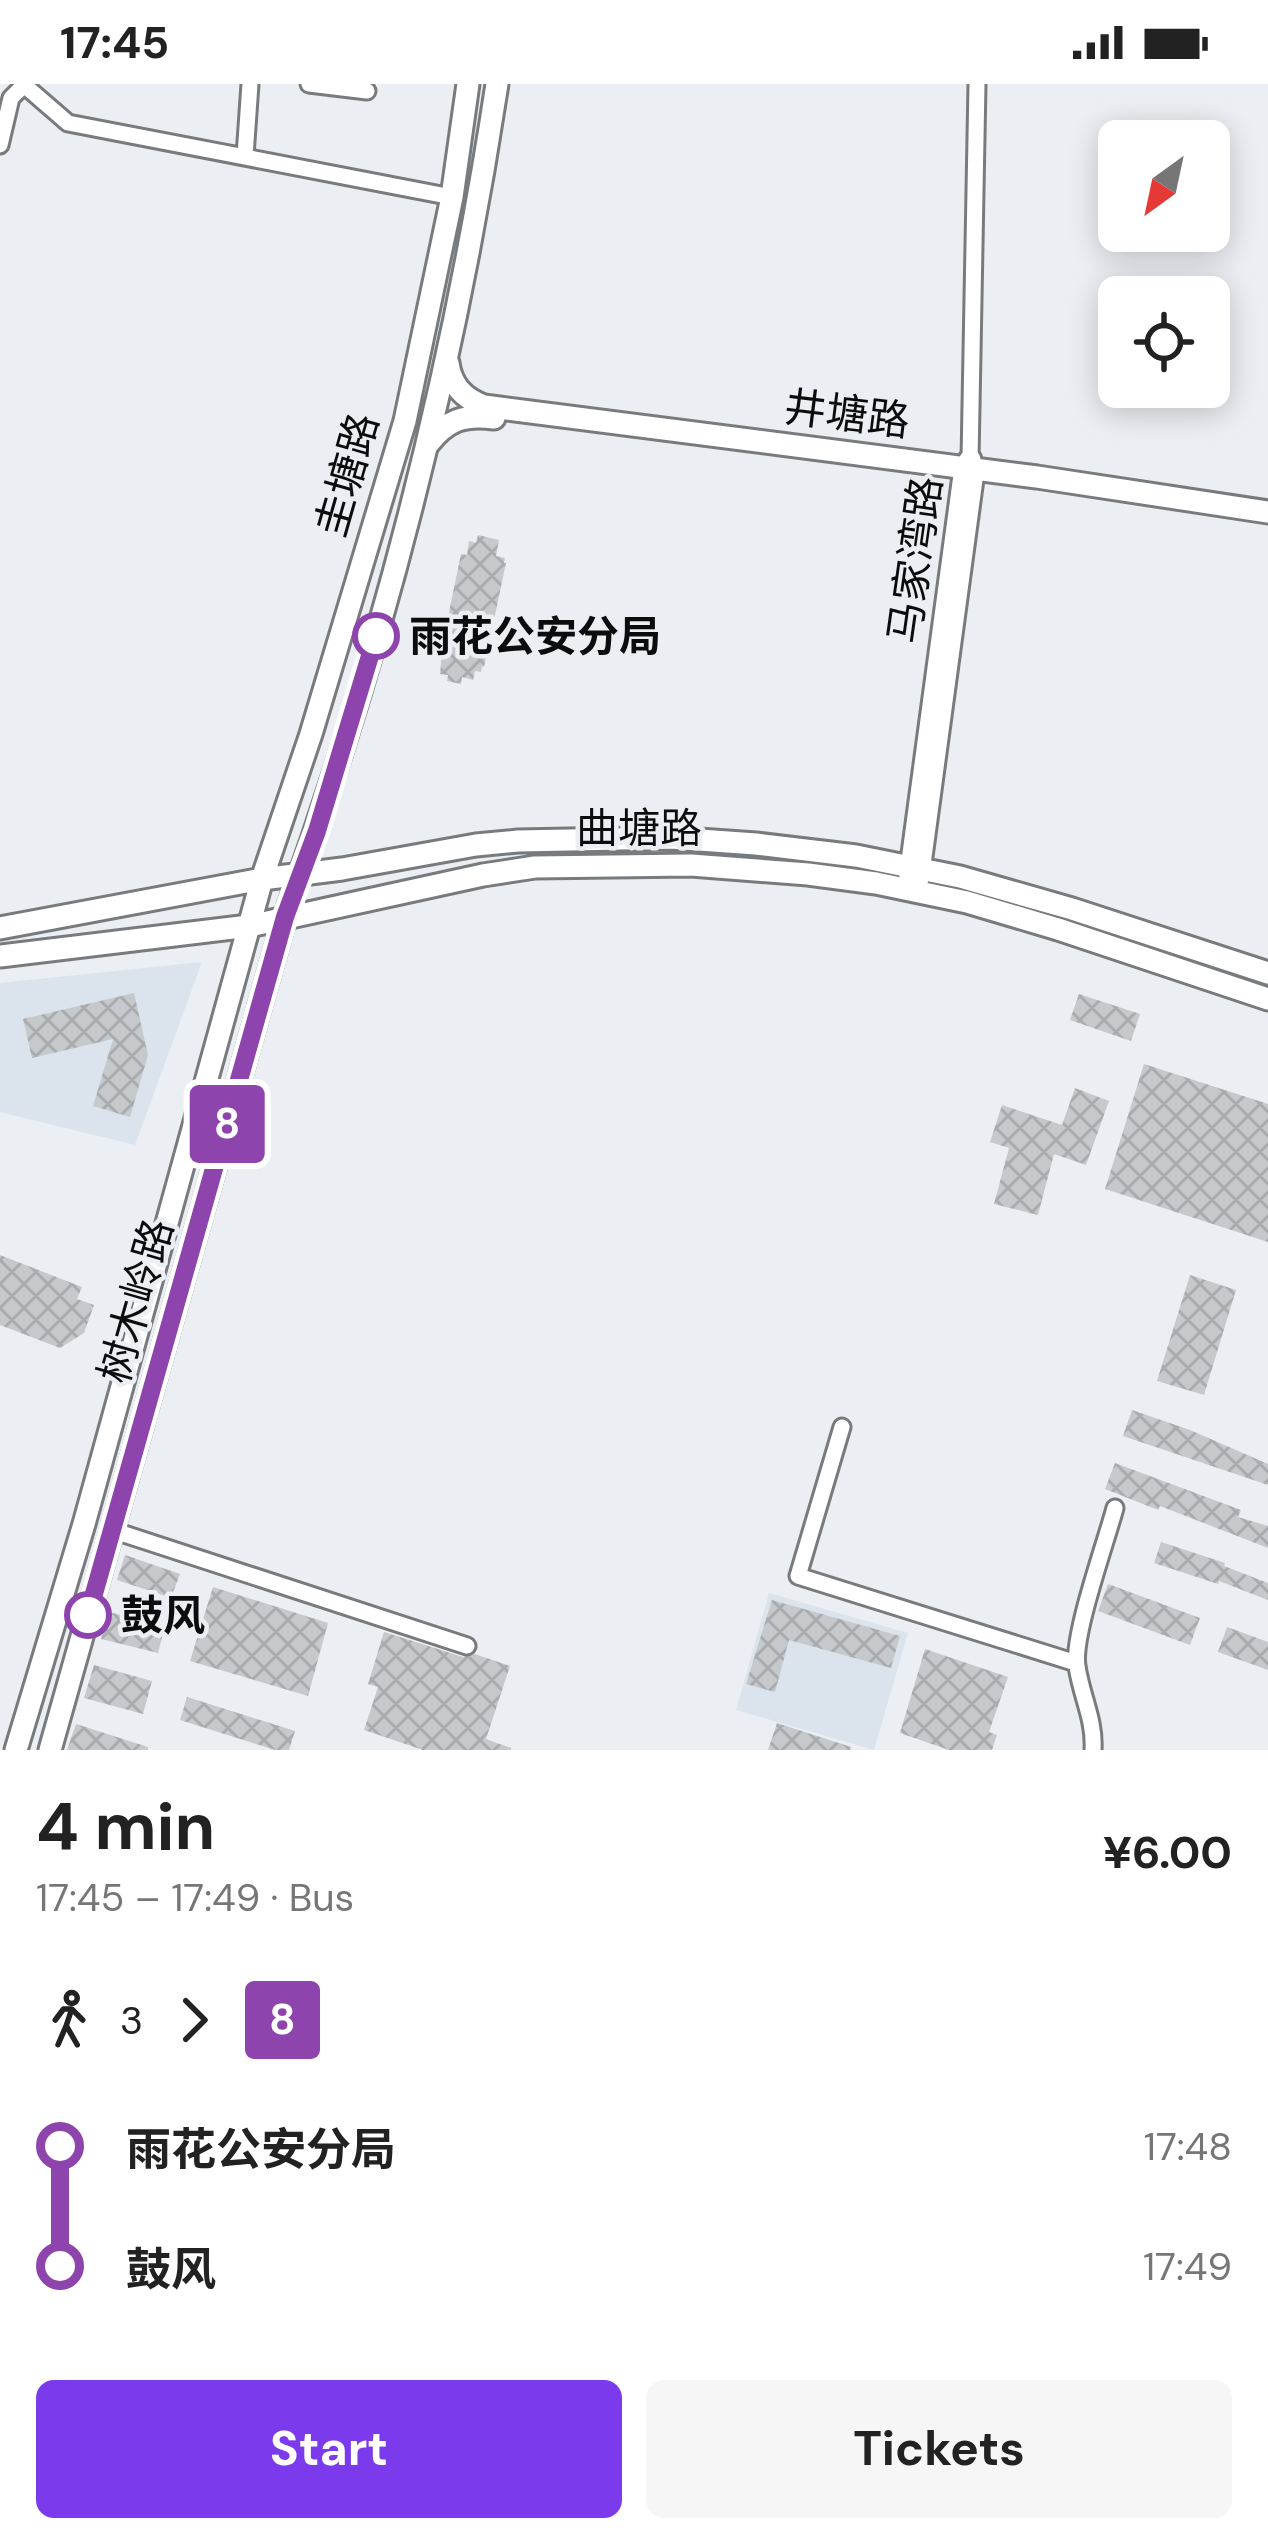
<!DOCTYPE html>
<html lang="en">
<head>
<meta charset="utf-8">
<style>
	body { margin:0; font-family:"DM Sans","Noto Sans SC",sans-serif; background:#f6f6f6; color:#222; height:100vh; display:flex; flex-direction:column; font-size:45px; white-space:nowrap }
	* { box-sizing:border-box; margin:0 }
	p { font-size:39px; color:#767676 }
	.icon { flex:none; width:66px; height:66px; fill:none; stroke:currentColor; stroke-width:2; stroke-linecap:round; stroke-linejoin:round }
	.map { position:relative; height:1666px; overflow:hidden }
	.drawer { display:flex; flex-direction:column; background:#fff; flex:1 }
	.drawer>* { flex:none }
	.badge { padding:0 24px; border-radius:9px; font-size:42px; line-height:78px }
	.needle { width:78px; rotate:213deg }
	.tools { position:absolute; left:1098px; top:36px; display:grid; gap:24px }
	.tools a { display:grid; place-items:center; width:132px; height:132px; border-radius:18px; background:#fff; box-shadow:0 6px 30px #0003; font-size:60px }
	.map>.badge { position:absolute; translate:-50% -50%; box-shadow:0 0 0 6px #fff }
	.legs { display:flex; align-items:center; gap:18px; height:132px; padding:0 36px; font-size:39px }
	.legs p { margin-inline-start:auto }
	.summary { display:flex; align-items:center; justify-content:space-between; height:204px; padding:0 36px }
	h1 { font-size:66px; font-weight:700; line-height:90px }
	.primary-button { display:flex; gap:24px; margin-top:auto; padding:24px 36px }
	.primary-button a { flex:1; height:138px; border-radius:18px; background:#7c3aed; color:#fff; font-size:48px; font-weight:700; line-height:138px; text-align:center }
	.primary-button a+a { background:#f6f6f6; color:#222 }
	ul { padding:0 36px; list-style:none }
	li { display:flex; align-items:center; gap:42px; height:120px; font-size:45px }
	li i { display:grid; place-items:center; width:18px; height:100%; margin:0 15px; background:currentColor }
	li i::after { content:''; width:30px; height:30px; margin:-15px; border:9px solid; border-radius:50%; background:#fff }
	li p { margin-inline-start:auto }
	li:first-child i { background:linear-gradient(#0000 50%,currentColor 0) }
	li:last-child i { background:linear-gradient(currentColor 50%,#0000 0) }
	.status { display:flex; justify-content:space-between; align-items:center; height:84px; padding:0 60px; background:#fff; direction:ltr }
	.status svg { height:33px; fill:currentColor }
	.map>svg:first-child { display:block }
	.built { fill:#dbe4ed }
	.building { fill:url(#building-cross-hatch) }
	.lines { fill:none; stroke-linecap:round; stroke-linejoin:round }
	.street-casing { stroke:#787b7e; stroke-width:21 }
	.secondary-casing { stroke:#787b7e; stroke-width:27 }
	.street { stroke:#fff; stroke-width:15 }
	.secondary { stroke:#fff; stroke-width:21 }
	.line-1-casing { stroke:#fff; stroke-width:27 }
	.line-1 { stroke:#8e44ad; stroke-width:18 }
	.stop-1-dot { fill:#fff; stroke:#8e44ad; stroke-width:6 }
	.labels { text-anchor:middle; dominant-baseline:central; stroke-width:9; stroke-linejoin:round; paint-order:stroke }
	.street-label { font-size:42px; fill:#0b0c0d; stroke:#ebeef2 }
	.stop-label { font-size:42px; font-weight:bold; fill:#0b0c0d; stroke:#ebeef2; text-anchor:start }
</style>
</head>
<body>
<div class="status"><b>17:45</b><svg viewBox="0 0 49 12"><path d="M0 12V9h3v3zM5 12V6h3v6zM10 12V3h3v9zM15 12V0h3v12zM26 1h20v11H26zM47 4h2v5h-2z"/></svg></div>
<div class="map">
<svg width="1268" height="1666" viewBox="0 0 1268 1666">
	<defs>
		<pattern id="building-cross-hatch" width="8" height="8" patternUnits="userSpaceOnUse" patternTransform="scale(3)"><rect width="8" height="8" fill="#c6c9cc"/><path d="M0 0l8 8M0 8l8-8" fill="none" stroke="#a9abae"/></pattern>
	</defs>
	<rect width="100%" height="100%" fill="#ebeef2"/>
	<path class="built" d="M202 878 135 1061 0 1028V899Z
		M769 1509 908 1549 874 1666 736 1626Z"/>
	<path class="building" d="M478 451 499 456 496 472 505 474 504 479H506L484 583 482 582 481 588 475 587 473 596 462 593 461 600 447 597 448 591 440 590 443 557 461 470 467 471 469 457 476 459Z
		M134 909 148 971 130 1033 93 1022 113 955 32 974 23 935Z
		M1079 910 1140 930 1131 957 1070 936Z
		M1144 980 1268 1020V1158L1105 1105Z
		M1075 1004 1109 1017 1086 1081 1054 1070 1038 1131 994 1120 1009 1064 990 1058 1002 1021 1062 1041Z
		M0 1171 82 1203 77 1215 94 1221 84 1249 60 1264 0 1241Z
		M1190 1191 1236 1206 1204 1311 1157 1297Z
		M1132 1326 1190 1346 1268 1380V1401L1123 1352Z
		M1115 1379 1241 1426 1238 1433 1268 1442V1464L1160 1422 1158 1426 1105 1405Z
		M1161 1458 1225 1479 1224 1482 1268 1499V1516L1219 1497 1218 1500 1154 1479Z
		M125 1471 180 1490 171 1514 117 1496Z
		M1108 1500 1200 1534 1190 1561 1098 1527Z
		M213 1503 328 1539 308 1612 190 1577Z
		M772 1516 900 1552 891 1584 789 1556 775 1608 746 1600Z
		M109 1528 165 1542 158 1569 101 1555Z
		M1227 1543 1268 1558V1586L1218 1568Z
		M384 1548 463 1573 475 1570 510 1582 486 1655 511 1664V1666H423L364 1646 378 1603 368 1600Z
		M925 1565 1008 1593 989 1648 997 1651 992 1666H949L900 1649Z
		M94 1581 152 1597 143 1630 84 1614Z
		M187 1613 295 1647 289 1666H275L180 1636Z
		M777 1639 851 1663 850 1666H768Z
		M76 1640 148 1663V1666H67Z"/>
	<g class="lines">
		<g class="street-casing">
			<path id="street" d="M23 0 68 39 452 113
				M309 0 367 7
				M0 61 11 14 24 1
				M245 72 250 0
				M970 376 977 0
				M842 1343 798 1492 1076 1579
				M112 1446 467 1562
				M1093 1666C1095 1636 1081 1611 1077 1582 1072 1552 1106 1458 1115 1424"/>
		</g>
		<g class="secondary-casing">
			<path id="secondary" d="M448 279C451 301 463 314 484 322L1037 393 1268 428
				M428 360C447 336 464 330 494 334
				M910 792 965 384 970 376 972 395 918 795
				M0 844 262 795 342 785 476 761 518 757 671 754 756 760 856 772 960 793 1072 825 1268 889
				M0 872 249 842 483 791 535 783 691 781 808 790 876 799 967 818 1058 845 1268 915
				M16 1666 84 1440 262 795 311 650 405 337 452 113 468 0
				M50 1666 285 833C383 563 454 284 497 0"/>
		</g>
		<use href="#street" class="street"/>
		<use href="#secondary" class="secondary"/>
	</g>
	<g class="lines">
		<g class="line-1-casing">
			<path id="line-1" d="M88 1531 285 833 317 747 376 552"/>
		</g>
		<use href="#line-1" class="line-1"/>
	</g>
	<g class="stop-1-dot">
		<circle cx="376" cy="552" r="21"/>
		<circle cx="88" cy="1531" r="21"/>
	</g>
	<g class="labels">
		<g class="street-label">
			<text transform="translate(847 330) rotate(7)">井塘路</text>
			<text transform="translate(347 391) rotate(-74)">圭塘路</text>
			<text transform="translate(915 476) rotate(-82)">马家湾路</text>
			<text x="639" y="744">曲塘路</text>
			<text transform="translate(136 1217) rotate(-74)">树木岭路</text>
		</g>
		<g class="stop-label">
			<text x="409" y="552">雨花公安分局</text>
			<text x="121" y="1531">鼓风</text>
		</g>
	</g>
</svg>
<div class="tools">
<a><svg class="needle" viewBox="-14 -14 28 28"><path d="M0-13l5 13h-10z" fill="#e53935"/><path d="M0 13l5-13h-10z" fill="#767676"/></svg></a>
<a><svg class="icon" aria-label="locate" viewBox="0 0 24 24"><circle cx="12" cy="12" r="6"/><path d="M12 2v4M12 18v4M2 12h4M18 12h4"/></svg></a>
</div>
<b class="badge" style="left:227px;top:1040px;background:#8e44ad;color:#fff">8</b>
</div>
<section class="drawer">
<div class="summary"><div><h1>4 min</h1><p>17:45 – 17:49 · Bus</p></div><b>¥6.00</b></div>
<div class="legs"><svg class="icon" aria-label="walk" viewBox="0 0 24 24"><circle cx="13" cy="4" r="2"/><path d="M13 8l-2 6 4 7M11 14l-3 7M7 12l3-4h3l4 4"/></svg>3<svg class="icon" aria-label="forward" viewBox="0 0 24 24"><path d="M9 5l7 7-7 7"/></svg><b class="badge" style="background:#8e44ad;color:#fff">8</b></div>
<ul>
<li><i style="color:#8e44ad"></i><b>雨花公安分局</b><p>17:48</p></li>
<li><i style="color:#8e44ad"></i><b>鼓风</b><p>17:49</p></li>
</ul>
<div class="primary-button"><a>Start</a><a>Tickets</a></div>
</section>
</body>
</html>
